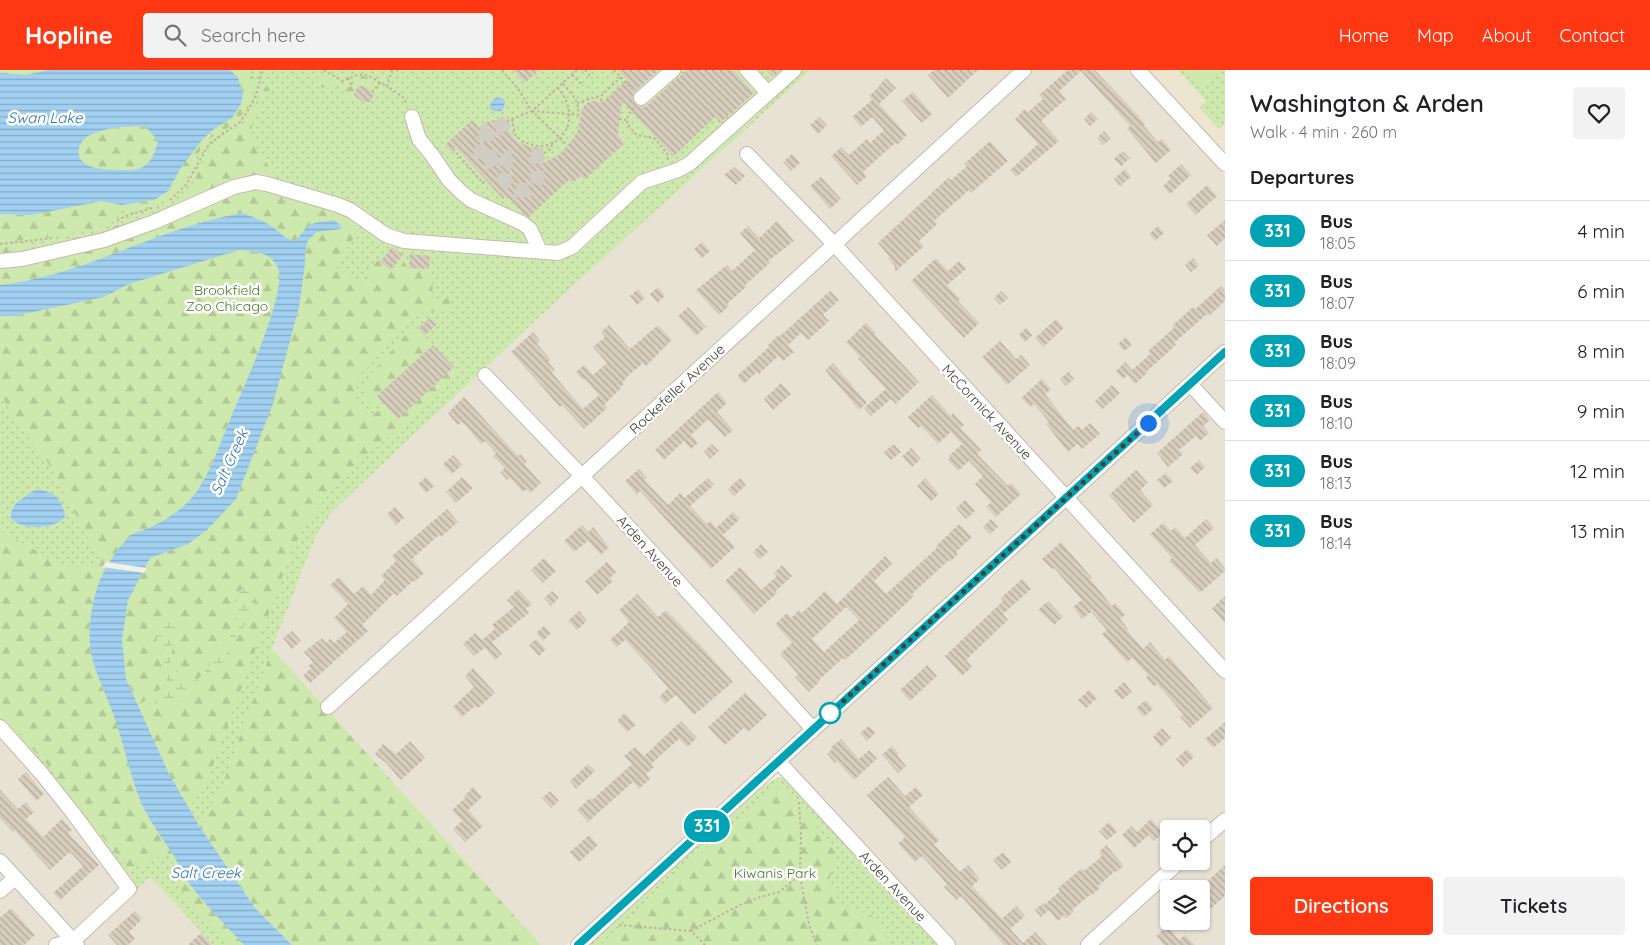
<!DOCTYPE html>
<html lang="en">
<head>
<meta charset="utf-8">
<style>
	body { margin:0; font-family:Quicksand,sans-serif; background:#f2f2f2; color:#202124; height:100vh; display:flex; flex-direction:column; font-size:19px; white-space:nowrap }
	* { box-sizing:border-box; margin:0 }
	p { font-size:16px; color:#757577 }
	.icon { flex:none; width:28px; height:28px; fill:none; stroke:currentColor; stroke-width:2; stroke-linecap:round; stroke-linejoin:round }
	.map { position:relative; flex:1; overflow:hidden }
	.side { display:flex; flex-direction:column; background:#fff; width:425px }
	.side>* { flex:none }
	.badge { padding:0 10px; border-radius:16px; font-size:18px; line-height:32px }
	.buttons { position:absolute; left:1160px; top:750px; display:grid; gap:10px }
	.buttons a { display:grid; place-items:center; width:50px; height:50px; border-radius:5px; background:#fff; box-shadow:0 1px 4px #0004; font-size:25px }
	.you { position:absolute; width:25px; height:25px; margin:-12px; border:4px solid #fff; border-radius:50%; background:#1a73e8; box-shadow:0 0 0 8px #1a73e833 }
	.map>.badge { position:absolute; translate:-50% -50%; box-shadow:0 0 0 2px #fff }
	h2 { padding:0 25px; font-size:19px; line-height:45px }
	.round { display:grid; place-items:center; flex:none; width:52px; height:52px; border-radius:5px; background:#f2f2f2 }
	.headline { display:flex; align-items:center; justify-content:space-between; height:85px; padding:0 25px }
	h1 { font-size:24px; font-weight:600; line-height:38px }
	.action { display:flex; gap:10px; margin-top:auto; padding:10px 25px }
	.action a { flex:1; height:58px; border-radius:5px; background:#fd3813; color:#fff; font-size:20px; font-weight:600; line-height:58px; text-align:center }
	.action a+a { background:#f2f2f2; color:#202124 }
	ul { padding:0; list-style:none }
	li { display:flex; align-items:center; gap:15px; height:60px; padding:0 25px; border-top:1px solid #e0e0e0 }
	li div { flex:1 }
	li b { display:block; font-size:19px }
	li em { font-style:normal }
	li .badge { min-width:55px; font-weight:700; text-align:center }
	header { display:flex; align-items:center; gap:30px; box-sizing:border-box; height:70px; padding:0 25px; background:#fd3813; color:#fff }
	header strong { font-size:24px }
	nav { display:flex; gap:28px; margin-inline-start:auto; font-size:18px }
	.search { width:350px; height:45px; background:#f2f2f2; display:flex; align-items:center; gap:12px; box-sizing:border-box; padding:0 18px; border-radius:5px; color:#757577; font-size:19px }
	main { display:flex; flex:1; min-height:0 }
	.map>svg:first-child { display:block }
	.residential { fill:#e7e2d4; fill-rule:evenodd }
	.education { fill:#ede5d0 }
	.green { fill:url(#green-dots) }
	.forest { fill:url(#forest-firs) }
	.wetland { fill:url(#wetland-marsh) }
	.pitch { fill:#cee9ae }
	.water { fill:url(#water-rules); fill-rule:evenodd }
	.pier { fill:#f3f0e6 }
	.building { fill:url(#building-back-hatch); fill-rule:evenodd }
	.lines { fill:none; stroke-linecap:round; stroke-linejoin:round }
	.minor-tunnel { stroke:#d0cdc3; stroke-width:14; stroke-dasharray:14 7; stroke-linecap:butt }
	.minor-casing { stroke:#c2baac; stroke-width:16 }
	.path { stroke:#c1b39a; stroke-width:2; stroke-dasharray:2.5 2.5; stroke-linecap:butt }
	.minor { stroke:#fff; stroke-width:14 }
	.line-casing { stroke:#fff; stroke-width:11 }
	.line { stroke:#00a3b4; stroke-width:8 }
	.walk { stroke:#464035; stroke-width:5; stroke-dasharray:0 9 }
	.stop-dot { fill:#fff; stroke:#00a3b4; stroke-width:2.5 }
	.labels { text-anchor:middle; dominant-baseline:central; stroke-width:5; stroke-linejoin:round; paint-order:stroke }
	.park-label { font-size:14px; fill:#467927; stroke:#fff }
	.street-label { font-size:14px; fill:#464035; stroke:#fff }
	.water-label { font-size:15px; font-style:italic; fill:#2d7ab4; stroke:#fff }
</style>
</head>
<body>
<header>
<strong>Hopline</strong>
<div class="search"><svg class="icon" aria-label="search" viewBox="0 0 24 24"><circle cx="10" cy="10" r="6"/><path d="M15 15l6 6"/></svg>Search here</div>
<nav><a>Home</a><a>Map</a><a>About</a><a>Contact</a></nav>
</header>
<main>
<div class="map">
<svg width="1225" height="875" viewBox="0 0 1225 875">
	<defs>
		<pattern id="green-dots" width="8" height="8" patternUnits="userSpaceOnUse" patternTransform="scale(1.25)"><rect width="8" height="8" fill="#cee9ae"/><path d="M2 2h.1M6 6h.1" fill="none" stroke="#b2c996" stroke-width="1.8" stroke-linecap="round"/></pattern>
		<pattern id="forest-firs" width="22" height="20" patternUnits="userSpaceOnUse" patternTransform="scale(1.25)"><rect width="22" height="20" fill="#cee9ae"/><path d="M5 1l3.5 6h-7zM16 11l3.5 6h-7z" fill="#b2c996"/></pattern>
		<pattern id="wetland-marsh" width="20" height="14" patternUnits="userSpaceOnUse" patternTransform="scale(1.25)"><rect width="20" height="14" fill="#cee9ae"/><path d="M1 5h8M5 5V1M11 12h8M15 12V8" fill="none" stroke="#b2c996"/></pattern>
		<pattern id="water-rules" width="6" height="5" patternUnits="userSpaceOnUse" patternTransform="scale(1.25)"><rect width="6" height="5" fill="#a1d0f1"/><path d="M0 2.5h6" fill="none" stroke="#85aac4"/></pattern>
		<pattern id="building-back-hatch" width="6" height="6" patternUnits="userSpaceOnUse" patternTransform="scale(1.25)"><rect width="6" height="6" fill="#d8cebe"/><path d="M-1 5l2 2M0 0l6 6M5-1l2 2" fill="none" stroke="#b1a99b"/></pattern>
	</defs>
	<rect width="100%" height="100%" fill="#f3f0e6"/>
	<path class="residential" d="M811 0H1128L1225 105V875H956L780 684 566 875H541L272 579 316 466 333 441 562 226ZM1169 759H1201V791H1169ZM1169 819H1201V851H1169Z
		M0 643 132 823 150 807 213 875H0Z"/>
	<path class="education" d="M1147 0H1225V85Z"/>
	<path class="green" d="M0 0H811L562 226 333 441 316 466 272 579 541 875H292L255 838 200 757 171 781 191 815 244 875H213L150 807 137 819 126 807 40 695 0 650Z
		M1178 0H1225V54L1219 59 1199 37 1206 31Z
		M779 707 789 710 941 875H589L766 714Z"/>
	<path class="forest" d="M0 0H49L26 5 0 3Z
		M230 0H242L257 10C252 25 246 44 233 54 225 61 212 65 205 74 194 86 190 105 180 118 166 136 137 140 116 141V149L101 159 0 173V144L31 145 102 131 121 135 154 130 168 121 182 96 202 70 214 59 232 48 243 24 238 8Z
		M325 2 333 9 335 18 334 20 321 17 316 9Z
		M359 5 371 8 373 15 371 20 364 16H358L354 24 357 28 348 29 343 22 344 13 349 17 355 15V7Z
		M266 15 270 20C260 32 250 49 252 66 253 75 272 100 278 110L259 107 242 110 226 115 184 136 141 154 104 166 18 185 0 186V178L27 176 105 163 117 155 151 144 175 134 190 122 197 103 212 75 244 53Z
		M137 56 146 57 158 71C155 81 153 91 143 97 137 101 127 100 120 100 107 100 74 100 79 78 80 73 83 69 88 66 103 58 120 58 137 56Z
		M260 118C297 129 330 135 362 157L334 195 360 215 378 190 391 200 401 187 409 200 432 201 433 228 451 229 448 239 446 241 424 242 411 250 358 308C352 323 357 336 372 344L387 337 398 349 454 297 460 304 342 408C322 429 307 453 293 478L208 709 189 738 169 704 126 609 122 570 128 530 150 488 188 474 207 460 236 429 273 334 299 237 305 194V182L308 170 317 162 339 159 303 162 300 168 294 171 284 167 275 158 230 145 166 164 65 202 17 213 0 215V197L21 196 71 183 231 122Z
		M239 180 257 182 268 186 277 195 280 204 278 218 269 252 248 307 208 401 197 421 169 447 152 457 138 461 98 515 92 534 89 561 94 598 114 645 124 676 182 801 191 815 244 875H226L185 825 173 808 174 796 168 783 128 800 50 698 0 643V461L41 483 60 497H99L100 491 49 394 18 355 0 323V246H14L104 227 129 214Z
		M413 256 431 277 377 326 381 331 372 334C365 330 364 323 362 315Z
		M272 579 541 875H292L255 838 200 757 222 716Z
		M780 716 795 728 837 784 829 811 841 835 873 846 892 875H600L767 723Z"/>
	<path class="wetland" d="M248 515 254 519V540L219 599 174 638C162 630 152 633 141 641L139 635 167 614 160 582 156 575 158 554 164 547 171 545 175 549 171 593 182 607 189 612 198 609 209 597 211 589 235 561 234 528 241 520Z"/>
	<path class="pitch" d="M1187 0H1212L1217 5 1203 18Z"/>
	<path class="water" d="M49 0H230L238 8 243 24 241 34 232 48 214 59 202 70 182 96 168 121 154 130 121 135 102 131 31 145 0 144V3L26 5ZM137 56 146 57 158 71C155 81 153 91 143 97 137 101 127 100 120 100 107 100 74 100 79 78 80 73 83 69 88 66 103 58 120 57 137 56Z
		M495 28H500L505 30 504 38 501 41 491 40 490 38 491 32Z
		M242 143C253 147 264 151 274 158 281 163 285 169 294 171 299 168 299 166 303 162 310 151 322 152 334 150L341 156 340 159 317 162 308 170 305 182V194L299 237 273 334 236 429 207 460 188 474 150 488 128 530 122 570 126 609 169 704 200 757 255 838 292 875H244C226 856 207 836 191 816 183 805 179 794 172 783 159 763 145 745 137 722 128 697 123 671 114 646 98 602 82 584 93 534 98 510 105 497 119 478 123 474 126 469 130 466 137 461 146 460 153 456 170 448 188 435 198 420 212 398 221 371 231 347 242 321 288 221 278 198 271 182 254 181 239 180L129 214 104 227 14 246H0V215C84 206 158 157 242 143Z
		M35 420C53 419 63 430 65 447 53 460 22 461 11 448 9 434 25 427 35 420Z"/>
	<path class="pier" d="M106 492 147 498 144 503 102 497Z"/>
	<path class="building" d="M513 0H539L525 13Z
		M618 0H659L633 23V30L635 34 639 36 645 37 687 0H733L754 23 720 53 715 47 673 87 622 30 618 65 625 73 584 110 581 106 572 113 569 110 529 147 524 144 507 126 503 129 455 77 451 81 445 75 472 50 479 57 488 51 503 49 509 53V62L517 71 529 77 543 78 545 92 559 85 573 69 578 60 582 39 587 33 592 31 603 32 627 10Z
		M766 0H781L773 7Z
		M934 0H978L948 28 928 5Z
		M1068 0H1095L1133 40 1145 54 1143 55 1158 72 1162 69 1171 80 1156 93 1127 59 1130 56 1081 1 1059 21 1066 29 1041 51 1059 71 1016 107 1010 100 1038 74 1015 49 1025 39 1028 42 1043 29 1039 25Z
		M886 8 896 18 879 34 907 65 897 75 895 73 863 102 867 106 857 115 831 86 841 77 849 85 867 69 870 73 884 60 872 47 861 57 852 47 872 30 869 26 880 16 879 15Z
		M358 16H364L374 24 370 32H364L357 28 354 24Z
		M913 22 932 44 922 53 902 31Z
		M1091 42 1098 49 1090 56 1084 49Z
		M819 47 827 55 818 64 810 55Z
		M1104 61 1111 69 1103 75 1097 68Z
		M990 71 1008 91 971 123 969 120 934 151 937 154 919 171 924 176 895 202V197L888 188 890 187 878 173 948 108 951 110 967 96 964 94Z
		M1123 81 1130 88 1121 96 1114 89Z
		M792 84 800 93 791 101 783 92Z
		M1181 94 1191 105 1170 124 1163 116 1171 109 1168 106Z
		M734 97 745 106 736 115 724 105Z
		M1125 99 1131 107 1120 116 1114 109Z
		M821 107 841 129 830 139 810 116Z
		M1207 115 1217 126 1196 145 1186 134Z
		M1225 150V168L1217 176 1207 165Z
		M777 151 794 171 768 191 770 193 745 215 746 217 727 234 729 236 719 245 696 220 727 195 732 201 755 180 740 163 748 156 759 168Z
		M1158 156 1164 163 1155 171 1149 164Z
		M702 172 710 181 702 188 694 179Z
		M392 177 403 185 391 200 380 192Z
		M410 184 430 186 429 199 409 198Z
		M936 188 948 201 959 191 966 199 947 215 960 229 958 231 979 253 964 268 911 211Z
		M1193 188 1199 196 1191 202 1185 195Z
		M1221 216 1225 221V231L1209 246 1207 244 1174 273 1176 275 1146 302 1147 303 1135 314 1127 305 1123 309 1116 301 1125 292 1132 300 1150 284 1148 281 1174 258 1172 256 1193 237 1195 239Z
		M658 217 665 226 657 233 650 224Z
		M638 219 645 228 637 235 630 226Z
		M830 221 839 230 823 245 829 251 808 270 801 263 788 275 794 282 783 291 778 286 759 304 757 302 744 314 737 306 769 277 768 275 779 265 780 266Z
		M1001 221 1008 228 1000 235 994 228Z
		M688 237 706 257 696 266 678 246Z
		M430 248 436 255 425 265 418 258Z
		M1056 249 1064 258 1043 277 1035 268Z
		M866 253 876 263 874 264 919 312 896 334 891 329 871 346 864 338 886 319 858 288 860 287 846 272Z
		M609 255 630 279 658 255 672 270 646 296 643 293 629 305 622 313 624 314 620 317 621 318 604 335 607 338 584 359 562 335 560 337 511 282 533 262 540 271 537 274 551 290 548 292 555 300 552 303 583 339 599 325 585 309 583 310 576 302 584 295 593 305 607 293 593 277 605 267 601 262Z
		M1026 258 1033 265 1025 272 1019 265Z
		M1126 267 1132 275 1124 281 1118 274Z
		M1000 271 1016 289 1021 285 1030 295 1007 315 982 287Z
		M433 275 454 297 398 349 377 326Z
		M833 293 867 333 859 340 825 300Z
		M1068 302 1074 309 1066 316 1060 309Z
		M1042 309 1051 319 1045 324 1073 360 1078 356 1082 360 1090 353 1100 364 1082 379 1078 374 1068 382 1046 354 1049 352 1034 334 1030 337 1021 328Z
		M781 313 791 324 773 340 764 329Z
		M1112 315 1120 323 1103 339 1095 331Z
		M718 322 727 333 717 342 733 360 725 367 709 350 706 351 691 365 698 373 691 379 684 371 664 390 655 380Z
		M932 325 951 346 953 343 964 355 960 358 981 380 977 384 1008 416 1011 413 1021 424 996 447 986 437 991 432 975 414 983 406 969 391 958 401 948 390 950 388 949 386 962 374 951 362 938 374 921 356 918 358 908 347Z
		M464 327 518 386 520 384 527 392 524 394 541 413 530 423 526 419 523 422 510 408 507 410 500 402 505 398 493 386 496 383 485 371 481 374 466 356 461 352 458 355 448 343Z
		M1203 342 1210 350 1203 356 1209 363 1200 371 1196 366 1179 380 1183 384 1168 397 1157 383Z
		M712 374 719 381 710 389 704 381Z
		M894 374 901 382 891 390 884 382Z
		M911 378 921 389 912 397 902 386Z
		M453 385 462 395 452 404 443 394Z
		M1199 390 1205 397 1197 405 1190 398Z
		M639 399 647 408 644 410 668 435 680 423 684 428 708 408 714 415 690 436 707 454 710 451 716 458 733 442 740 449 723 465 735 477 711 499 640 421 637 425 625 411Z
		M1136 400 1148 413 1140 420 1153 435 1134 453 1109 425Z
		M1166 403 1173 411 1164 418 1157 410Z
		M426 407 434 416 426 423 418 414Z
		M462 407 473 418 456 433 446 422Z
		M740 408 746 415 734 426 728 419Z
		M925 408 939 424 931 431 917 416Z
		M965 430 975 441 966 449 956 438Z
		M395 437 404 448 396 455 387 444Z
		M447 439 458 452 441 467 439 465 412 489 424 503 415 512 414 510 397 526 394 523 362 555 368 561 310 613 303 606 311 598 308 596 313 592 304 582 322 568 326 573 330 569 334 573 347 562 334 548 348 534 330 515 339 507 354 524 363 516 371 525 385 510 381 506 396 491 392 486Z
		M991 449 998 457 990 464 983 457Z
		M1206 449 1214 458 1195 475 1211 493 1216 488 1225 498V501L1200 523 1169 491 1172 488 1150 464 1163 453 1171 461 1175 457 1185 468Z
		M959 454 972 467 956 482 958 484 950 492 949 490 912 524 914 526 876 562 845 590 843 588 819 610 820 611 809 622 795 607 798 604 780 584 792 573 775 554 787 543 791 548 799 540 802 543 825 521 837 534 885 486 892 494 874 511 886 524 937 478 936 476ZM846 537 859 550 824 582 812 569Z
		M582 455 588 462 593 457 609 477 601 485 588 471 574 482 564 471Z
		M1061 472 1092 508 1090 509 1112 536 1115 533 1125 545 1120 549 1128 559 1127 560 1143 579 1150 572 1165 590 1169 586 1213 638 1190 658 1180 647 1183 644 1157 614 1154 616 1146 607 1148 605 1132 588 1127 592 1102 564 1107 560 1091 542 1082 549 1073 537 1082 530 1054 498 1052 499 1042 489Z
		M761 474 768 482 760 489 753 482Z
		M544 488 556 501 543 513 531 500Z
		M607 492 616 502 610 508 613 511 597 525 585 511Z
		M782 495 792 506 776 521 777 523 754 544 725 511 740 497 761 520 777 506 774 503Z
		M1022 509 1031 519 1003 544 1008 550 966 590 972 597 962 606 945 586 1003 531 1001 528Z
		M518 519 532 534 526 539 529 543 492 572 502 584 495 590 485 578 474 586 463 574 475 563 482 570 495 559 492 555 514 537 507 530Z
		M552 521 559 528 551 536 544 528Z
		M637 524 658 547 666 540 702 577 733 612 694 645 676 625 665 634 659 627 668 618 652 599 625 570 617 577 610 570 629 552 619 540Z
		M1225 526V553L1212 538Z
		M1048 531 1063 547 1054 555 1038 540Z
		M579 541 587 551 577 560 568 551Z
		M544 556 551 563 543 571 536 563Z
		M292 561 301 571 292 579 283 568Z
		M536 569 546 579 539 586 529 575Z
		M927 595 937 606 910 631 900 620Z
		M473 598 495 623 478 638 475 636 462 647 453 637 474 617 465 606Z
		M1124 612 1132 622 1122 630 1114 621Z
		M1089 620 1097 628 1086 638 1078 630Z
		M745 623 767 645 748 662 744 658 725 675 708 657Z
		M1146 630 1153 639 1144 647 1136 638Z
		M625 643 636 655 627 662 617 651Z
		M681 651 697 668 687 677 679 669 651 694 654 697 646 704 650 709 639 719 633 712 588 752 577 740 590 728 592 730 632 694 624 686 635 677 644 686Z
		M1225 652V668L1213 678 1205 669Z
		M869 656 875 663 867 671 860 663Z
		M1162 658 1171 668 1161 677 1153 667Z
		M841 669 859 689 869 680 877 689 854 710 837 691 835 693 827 684 832 679 831 677Z
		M410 671 425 688 401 710 386 693 375 684 383 674 396 684Z
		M892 676 899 684 897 685 906 696 898 703 882 685Z
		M1187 679 1194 687 1183 697 1176 689Z
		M588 694 595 701 576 719 570 711Z
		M26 702 44 724 36 731 18 709Z
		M888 707 905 726 916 717 923 725 909 737 939 770 934 775 960 802 968 795 980 809 972 816 1002 849 1016 836 1025 846 1010 859 1023 873 1035 862 1047 875H1004L961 826 957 830 944 817 947 814 922 786 915 792 898 774 905 767 867 725Z
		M473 717 482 727 468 740 483 756 465 772 453 759 462 751 452 740 466 727 464 726Z
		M0 720 18 739 26 732 34 742 26 749 43 767 62 749 72 760 68 763 99 795 60 830 53 823 83 796 70 782 50 800 14 760 13 762 0 748Z
		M550 721 559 731 551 738 542 728Z
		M1151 749 1163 763 1154 771 1149 765 1134 778 1122 765 1131 756 1137 762Z
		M1109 752 1117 762 1107 770 1099 761Z
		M589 765 598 775 579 792 570 782Z
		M1106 775 1124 796 1116 802 1115 801 1098 816 1100 818 1092 825 1091 824 1072 840 1074 842 1066 848 1064 845 1058 851 1049 840 1041 847 1035 840 1043 833 1044 835 1060 821 1058 818 1082 798 1084 801 1102 786 1099 782Z
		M1003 782 1011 792 1002 800 993 790Z
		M1225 795V826L1201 847V817Z
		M11 838 35 865 24 875H0V848Z
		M135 841 142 849 129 862 135 869 128 875H117L108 865Z
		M1167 856 1179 870 1185 865 1195 875H1164L1156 866Z
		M201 863 212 875H188Z"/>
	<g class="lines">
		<path class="minor-tunnel" d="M507 51 499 58 487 60 485 64 488 69V77L481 82 480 87 483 92H488L496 85 502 83C505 86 506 86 506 90 507 95 503 100 504 106 505 115 516 122 525 120 544 116 536 99 537 86L544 83"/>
		<g class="minor-casing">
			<path id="minor" d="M747 0 768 23
				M1138 0 1225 94
				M641 28 673 0
				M412 47 419 69 432 85 449 110 461 122 471 130 522 153 530 159 540 181
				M747 84 834 174 1225 601
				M0 191 22 189 104 170 154 152 234 117 256 112 267 114 338 135 350 140 386 165 404 171 558 183 572 177 642 112 678 100 689 94 794 0
				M485 305 582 406 813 659
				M1190 314 1225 352
				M328 637 582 406 1024 0
				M0 657 42 704 73 743 129 819 73 871 56 875
				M778 691 948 875
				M1201 771 1225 750
				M0 791 77 875
				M0 821 15 808
				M578 875 1225 282
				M1088 875 1180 791"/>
		</g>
		<path class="path" d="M324 0 342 11C361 4 362 0 380 13
			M392 0 387 16 404 28 407 35
			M396 0H399
			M502 0 518 19 532 41 567 75
			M585 0 592 8
			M614 0 632 19
			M572 5 583 16
			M348 8 352 16
			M563 14C571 23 580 31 578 45
			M372 22 380 13 387 16
			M601 31 602 25
			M577 33 602 25 621 7
			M634 38 628 45 627 54 637 65 654 68 667 83 668 90
			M532 41 580 45
			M512 49 515 65C545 95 591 58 558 18
			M619 49 626 50
			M507 51 532 41 577 0
			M453 79 483 113 485 110
			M544 83 551 79 553 72
			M170 130 186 115 209 74 240 52C252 36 260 20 261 0
			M117 151 125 146 152 138
			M0 174 53 168
			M799 732 801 764 800 805 809 855 817 875
			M619 855 691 861 705 875
			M691 861 740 835 760 827 779 822 799 806"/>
		<use href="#minor" class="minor"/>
	</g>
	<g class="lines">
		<g class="line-casing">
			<path id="line" d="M578 875 1225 282"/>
		</g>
		<use href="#line" class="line"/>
		<path class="walk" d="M830 643 827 646 1148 353"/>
	</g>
	<circle class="stop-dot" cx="830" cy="643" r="10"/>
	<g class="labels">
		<g class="park-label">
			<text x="227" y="220">Brookfield<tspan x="227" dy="16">Zoo Chicago</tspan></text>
			<text x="775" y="803">Kiwanis Park</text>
		</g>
		<g class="street-label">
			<text transform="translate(677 319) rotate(-43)">Rockefeller Avenue</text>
			<text transform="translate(987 342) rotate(47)">McCormick Avenue</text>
			<text transform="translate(650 481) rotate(48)">Arden Avenue</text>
			<text transform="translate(893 816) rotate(47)">Arden Avenue</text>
		</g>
		<g class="water-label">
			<text x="45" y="47">Swan Lake</text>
			<text transform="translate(229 392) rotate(-66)">Salt Creek</text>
			<text x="206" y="802">Salt Creek</text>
		</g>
	</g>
</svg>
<div class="buttons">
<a><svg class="icon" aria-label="locate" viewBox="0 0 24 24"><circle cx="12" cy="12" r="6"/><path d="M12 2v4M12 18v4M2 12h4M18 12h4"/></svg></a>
<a><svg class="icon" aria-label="layers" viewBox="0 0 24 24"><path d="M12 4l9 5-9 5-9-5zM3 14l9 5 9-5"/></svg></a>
</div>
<div class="you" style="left:1148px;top:353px"></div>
<b class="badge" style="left:707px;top:756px;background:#00a3b4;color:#fff">331</b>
</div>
<section class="side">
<div class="headline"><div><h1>Washington &amp; Arden</h1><p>Walk · 4 min · 260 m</p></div><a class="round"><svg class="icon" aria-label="heart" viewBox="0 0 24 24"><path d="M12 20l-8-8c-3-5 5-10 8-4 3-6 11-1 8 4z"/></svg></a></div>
<h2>Departures</h2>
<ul>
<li><span class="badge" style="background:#00a3b4;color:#fff">331</span><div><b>Bus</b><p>18:05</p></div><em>4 min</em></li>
<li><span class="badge" style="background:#00a3b4;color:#fff">331</span><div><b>Bus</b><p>18:07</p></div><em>6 min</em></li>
<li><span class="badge" style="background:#00a3b4;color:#fff">331</span><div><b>Bus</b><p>18:09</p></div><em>8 min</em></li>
<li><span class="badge" style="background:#00a3b4;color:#fff">331</span><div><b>Bus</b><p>18:10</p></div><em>9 min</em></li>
<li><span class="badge" style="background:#00a3b4;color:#fff">331</span><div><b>Bus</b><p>18:13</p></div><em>12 min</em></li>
<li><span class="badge" style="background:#00a3b4;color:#fff">331</span><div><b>Bus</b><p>18:14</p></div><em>13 min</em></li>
</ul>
<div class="action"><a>Directions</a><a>Tickets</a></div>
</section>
</main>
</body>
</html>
